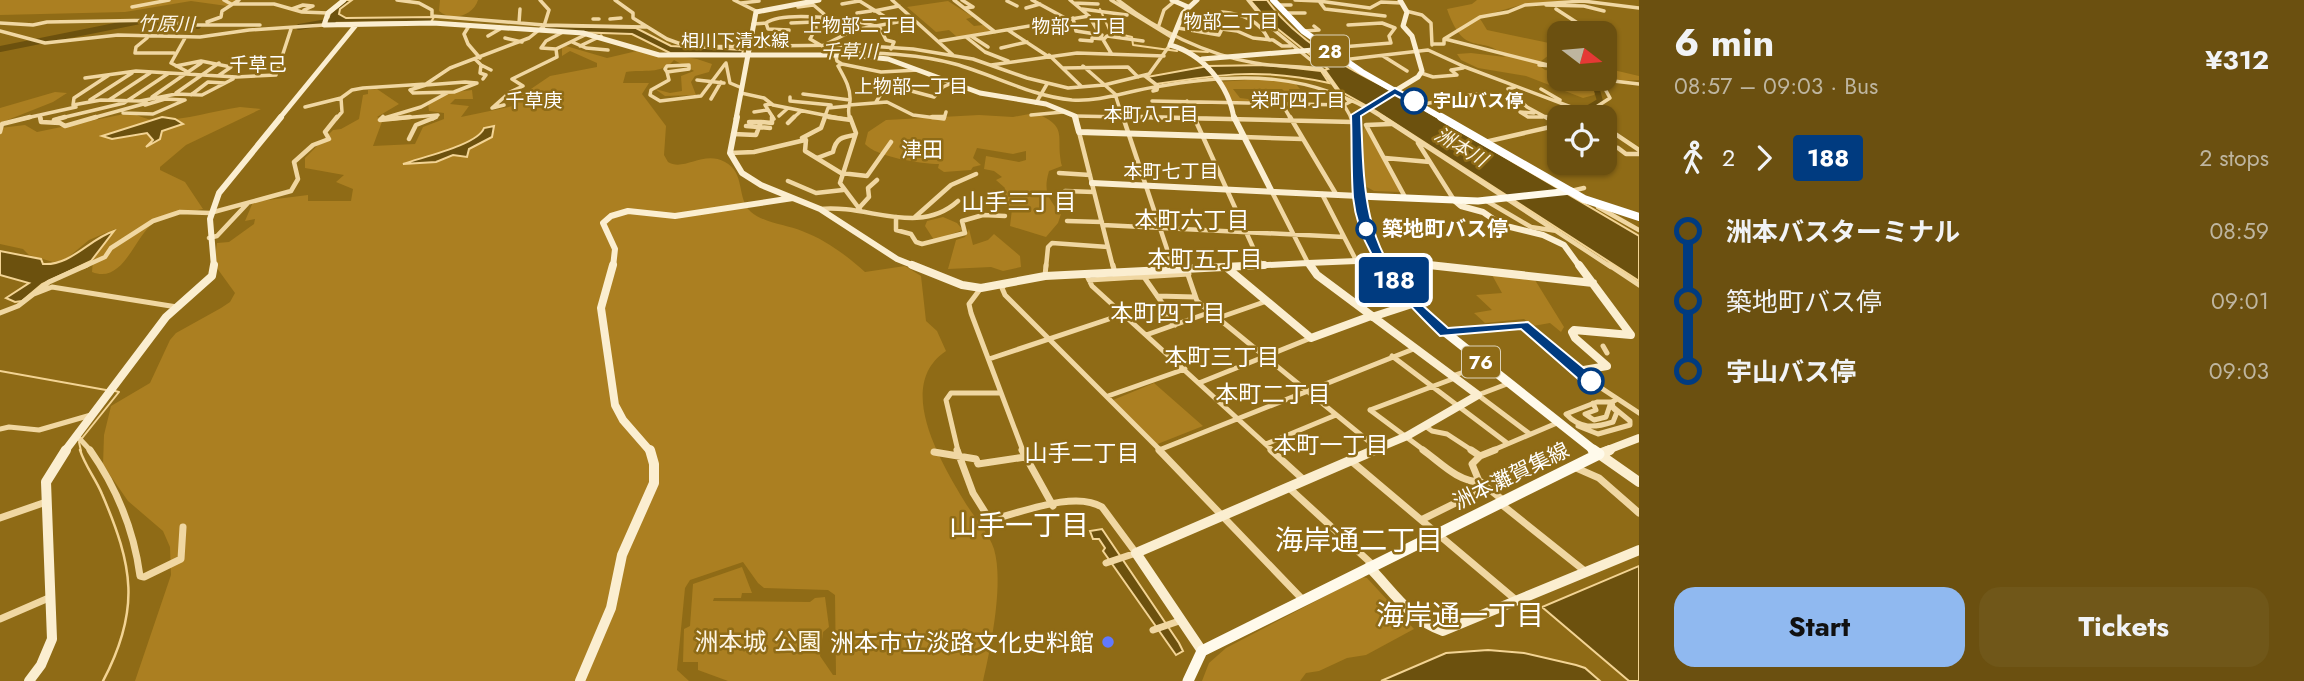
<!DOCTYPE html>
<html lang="en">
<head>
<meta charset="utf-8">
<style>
	body { margin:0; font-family:Jost,"Noto Sans JP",sans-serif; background:#705719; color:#f1f3f6; height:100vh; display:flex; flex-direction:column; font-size:26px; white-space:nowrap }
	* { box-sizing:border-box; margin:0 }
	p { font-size:23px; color:#beb59f }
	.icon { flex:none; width:38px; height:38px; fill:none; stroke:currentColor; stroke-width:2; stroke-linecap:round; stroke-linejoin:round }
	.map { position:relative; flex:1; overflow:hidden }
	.details { display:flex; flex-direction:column; background:#6b5010; width:665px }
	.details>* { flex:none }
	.badge { padding:0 14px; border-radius:5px; font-size:24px; line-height:46px }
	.needle { width:46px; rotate:106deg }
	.fabs { position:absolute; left:1547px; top:21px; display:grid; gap:14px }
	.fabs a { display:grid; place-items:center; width:70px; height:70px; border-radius:14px; background:#6b5010; box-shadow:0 2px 5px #0004; font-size:35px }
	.map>.badge { position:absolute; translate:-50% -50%; box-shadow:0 0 0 4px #fff }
	.legs { display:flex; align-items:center; gap:10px; height:77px; padding:0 35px; font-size:23px }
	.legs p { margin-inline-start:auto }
	.head { display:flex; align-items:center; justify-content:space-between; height:119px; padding:0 35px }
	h1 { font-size:38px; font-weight:700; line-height:52px }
	.cta { display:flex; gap:14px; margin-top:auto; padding:14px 35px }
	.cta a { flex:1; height:80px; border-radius:21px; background:#90b9f0; color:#111; font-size:28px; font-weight:700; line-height:80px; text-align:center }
	.cta a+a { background:#705719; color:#f1f3f6 }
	ul { padding:0 35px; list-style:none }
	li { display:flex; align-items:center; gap:24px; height:70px; font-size:26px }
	li i { display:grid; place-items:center; width:10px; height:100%; margin:0 9px; background:currentColor }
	li i::after { content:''; width:18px; height:18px; margin:-9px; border:5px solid; border-radius:50%; background:#6b5010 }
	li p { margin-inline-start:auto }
	li:first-child i { background:linear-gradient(#0000 50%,currentColor 0) }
	li:last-child i { background:linear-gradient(currentColor 50%,#0000 0) }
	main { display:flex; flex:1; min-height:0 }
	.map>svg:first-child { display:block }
	.green { fill:#ab7f21; fill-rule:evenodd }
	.water { fill:#6c510e; stroke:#f3d494; stroke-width:2 }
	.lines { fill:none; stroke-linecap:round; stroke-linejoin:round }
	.stream-far1 { stroke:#f3d494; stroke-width:2 }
	.stream { stroke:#f3d494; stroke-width:2.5 }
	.river { stroke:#6c510e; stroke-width:6 }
	.street-far3 { stroke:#f0d7a2; stroke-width:3.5 }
	.street-far2 { stroke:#f0d7a2; stroke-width:4.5 }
	.street-far1 { stroke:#f0d7a2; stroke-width:5 }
	.street { stroke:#f0d7a2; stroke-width:7 }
	.secondary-far3 { stroke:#fbeed0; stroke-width:5 }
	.secondary-far2 { stroke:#fbeed0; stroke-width:6 }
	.secondary-far1 { stroke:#fbeed0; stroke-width:8 }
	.secondary { stroke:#fbeed0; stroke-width:10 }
	.primary-far2 { stroke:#fffaeb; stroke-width:7 }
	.primary-far1 { stroke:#fffaeb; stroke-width:9 }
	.primary { stroke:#fffaeb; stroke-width:11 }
	.highway-far1 { stroke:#fff; stroke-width:6 }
	.highway { stroke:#fff; stroke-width:8 }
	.line-1 { fill:#003b80; stroke:#fff; stroke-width:2 }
	.stop-1-dot { fill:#fff; stroke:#003b80; stroke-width:3.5 }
	.poi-dot { fill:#6179ff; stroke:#8f6b16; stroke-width:2.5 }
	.labels { text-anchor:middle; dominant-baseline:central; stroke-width:5; stroke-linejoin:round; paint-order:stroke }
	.far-street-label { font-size:18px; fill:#fff; stroke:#8f6b16 }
	.far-stop-label { font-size:18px; font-weight:bold; fill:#fff; stroke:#8f6b16; text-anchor:start }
	.far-neighbourhood-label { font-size:19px; fill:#fff; stroke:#8f6b16 }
	.far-water-label { font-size:19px; font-style:italic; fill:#fdf6e7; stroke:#8f6b16 }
	.shield { fill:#8f6b16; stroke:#ddd3b9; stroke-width:2 }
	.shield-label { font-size:19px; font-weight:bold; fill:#fff }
	.far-quarter-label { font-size:21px; fill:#fff; stroke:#8f6b16 }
	.stop-label { font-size:21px; font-weight:bold; fill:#fff; stroke:#8f6b16; text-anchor:start }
	.street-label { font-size:21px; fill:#fff; stroke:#8f6b16 }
	.neighbourhood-label { font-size:23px; fill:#fff; stroke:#8f6b16 }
	.near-park-label { font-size:24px; fill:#fdf5e4; stroke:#8f6b16 }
	.near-poi-label { font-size:24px; fill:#fff; stroke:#8f6b16; text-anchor:end }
	.near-neighbourhood-label { font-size:28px; fill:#fff; stroke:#8f6b16 }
</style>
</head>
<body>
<main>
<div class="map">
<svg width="1639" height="681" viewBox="0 0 1639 681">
	<rect width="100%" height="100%" fill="#8f6b16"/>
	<path class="green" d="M0 0H241L227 6 191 1 125 12 0 15Z
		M440 0H478C473 16 452 22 439 11Z
		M1477 0H1571L1524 4 1479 17 1487 30 1549 43 1556 50 1537 64 1545 70 1559 71V79H1605V68L1639 76V80L1603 82 1594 95 1583 98 1526 76 1478 68 1461 60 1457 54 1471 53 1505 57C1482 32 1465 61 1447 9L1472 4Z
		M948 1 973 17 966 19 974 26 983 25 991 31 957 37 949 30 936 32 907 7Z
		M566 46 607 58 641 50 697 59 712 64 709 72 695 76 691 82 696 95 665 96 655 89 670 93 682 91 681 76 694 71 674 60C662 75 643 69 626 72L623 83H649L642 94 666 126 664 155 668 162C684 172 703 150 725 162 746 173 736 198 751 212 764 223 787 225 802 231 826 240 846 255 865 272L905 266 921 276 926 321 937 331 946 351C895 385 940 460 963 499 972 515 988 531 994 549 1004 583 991 647 983 681H728L698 670V662H683L684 629 690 626 693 584 742 567 752 593H742L741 598H714L713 601 810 602 815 598 825 597 829 627 823 632 820 656 833 675H836L835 595 828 590 764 588 758 583 743 562 690 580 685 588 677 670 689 681H135L171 575 170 547 163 531 128 501 103 465 104 435 111 406 150 383 170 340 176 333 221 308 230 302 235 293 214 264 217 243 229 242 254 224 255 219 245 221 253 202 308 195V201H351L353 189 336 182 344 175 305 168V158L333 130 341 129 359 119 363 95 368 94V90L377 89 399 104 377 117 383 119 373 146 415 144 423 127 444 119V113L429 111 428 104 447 93 472 90 473 99H455L450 104 469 106 461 117 513 106 522 95 550 76 597 67V63L570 51 562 56V48ZM494 126 492 137 468 149 467 157 453 155 436 162 404 164C424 155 476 148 484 128Z
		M1263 79 1295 83 1300 89H1289L1290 92H1285L1282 89H1233L1240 98 1248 99 1250 101H1231L1217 82Z
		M55 92 67 93 53 102 0 123V108Z
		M240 107 261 109 186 145 160 167V170L185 182 203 209C188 212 162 215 151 225 133 241 122 284 92 272L93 260 115 229 89 240 65 260 53 262 29 255 23 249 0 244V128L25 125 37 132 129 113C138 114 145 120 155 120 184 121 212 111 240 107Z
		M1035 113C1070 127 1055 136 1062 166L1049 171C1043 192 1048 198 1061 214L1058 223 1046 237 1010 226 1012 209 997 203 1005 188 996 180 1002 177 994 171 984 169 986 156 1019 162 1026 160V151L1013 154 977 148 973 158 981 165 973 167 971 170 944 172 938 168 939 164C922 164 876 157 865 144L868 132 886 120 979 115 1013 117Z
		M1365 126 1401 192 1374 191 1365 186 1362 134Z
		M943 217 957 223 963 230 934 240 925 226 927 221Z
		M969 229 973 245 988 240 994 234 1020 256 1021 267 1003 271 991 267 948 269 956 240 965 237Z
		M1492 275 1535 280 1564 327 1561 332 1550 323 1533 326 1524 319 1485 323 1474 313 1492 310 1476 295 1502 293Z
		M1154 383 1203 426 1155 445 1113 400Z
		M1362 577 1367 578 1414 629 1366 655 1347 658 1319 671 1306 673 1300 681H1202L1209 663 1226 648Z"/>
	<path class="water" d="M346 0H352L340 9 339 14 346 18 434 17 431 22 327 23 330 13Z
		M1250 0H1267C1295 40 1345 67 1387 88L1639 236V281L1376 111 1340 91 1325 70 1328 69 1269 22Z
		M545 26 636 28 671 46 743 50 742 54 670 53 632 34 542 31Z
		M1268 65 1321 71 1329 83C1263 68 1221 74 1156 84L1147 77 1208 66Z
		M162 117 175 119 183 124 162 131 160 139 146 147 153 140 147 133 112 139 102 136Z
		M494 126 492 137 469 149 467 157 453 155 436 162 403 164C422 157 478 145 484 128Z
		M114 231 91 261 42 284 22 301 15 302 6 298 29 283 0 275V251L41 259 43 264C71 266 89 239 114 231Z
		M1102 529 1179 643 1183 651 1176 655 1103 551 1105 548 1099 539H1093L1090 531Z
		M1639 566V681H1629L1542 607Z
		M1488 650 1524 653 1576 665 1585 668 1600 681H1381L1446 653Z"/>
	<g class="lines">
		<path class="stream-far1" d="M1100 9 1110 32 1132 37 1133 45 1177 51
			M1190 51 1208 52
			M0 371 106 390
			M81 451 79 442 119 392 115 391"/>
		<path class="stream" d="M80 450C85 466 96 479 102 494 133 566 141 609 103 681"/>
		<path class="river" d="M299 27 333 21
			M0 49 140 21 198 26
			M1588 117 1582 112 1600 101 1596 87 1599 83 1595 79"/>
		<path class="street-far3" d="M224 0 231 4H274L302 12 328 13
			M397 0 419 3 432 10V16L544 25 645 27
			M615 0 633 13V18L667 39 689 47 853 45 913 49 973 59 1027 78 1068 88 1104 85 1149 74 1170 45
			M734 0 756 11
			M858 0 887 18 888 23
			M892 0 953 55
			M954 0 995 32
			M962 0 973 7 965 8
			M1032 0 1067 19
			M1070 0 1089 16 1111 53
			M1111 0 1173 38
			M1118 0C1156 30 1207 55 1255 63 1276 67 1298 66 1320 69
			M1248 0 1269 26 1323 70 1338 91
			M1295 0 1319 1
			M1007 1 1017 6
			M810 2 824 14 822 19
			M741 3 759 1
			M1074 3 1098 4
			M842 4 859 1
			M1277 5H1291
			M1546 5 1584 6 1604 11
			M132 7 169 0
			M798 7 813 5
			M1026 8 1040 4
			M292 9 303 5 313 6 304 10
			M1082 9 1127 15
			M1556 9 1593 33
			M874 11 899 6
			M1406 11 1422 15 1431 23 1432 45
			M857 13 871 11
			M1284 13H1305
			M1385 16 1325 9 1319 1 1370 8 1381 2 1402 3
			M1073 18 1076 31 1102 35
			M1181 18 1214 22
			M593 19H599
			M610 19 621 18
			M814 19 816 28 810 39 822 46 854 30 914 19
			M207 22 221 17 222 11 239 0
			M0 23 33 25 47 22 163 20 186 25H260
			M519 23 520 9
			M766 23C783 10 860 19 880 28L886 40 894 42 891 49
			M791 23 815 22
			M753 24 766 23 768 29 789 30 784 47
			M1159 25 1164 10 1176 0
			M469 26 464 34 468 44 480 58
			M1178 28 1219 35 1222 29 1237 31 1253 38 1273 40 1282 46H1291
			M1222 29 1216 19 1222 12C1243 14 1259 20 1269 40
			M1008 30 1046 55
			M0 31 45 43 118 35 200 37 249 30 324 25
			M1304 31 1319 30 1314 26
			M488 36 500 29
			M971 36 988 47
			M966 37 985 52 1008 61
			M147 38 136 47 135 53H174
			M185 38 171 63 188 72
			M505 38 522 42
			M1445 39 1552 66 1539 65
			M1080 40 1092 41V38L1104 39 1107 36 1143 41
			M1605 40 1610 43 1605 46
			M940 41 1089 16
			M572 42 586 48 608 50
			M1432 44H1444V39L1480 17 1508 12 1525 5 1583 1 1639 8
			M580 46 601 36
			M727 48 726 33H751
			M1001 48 1027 42
			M1329 48 1391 43 1389 36 1395 28 1382 23 1348 25
			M556 49 541 48 546 41 563 32
			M834 52C875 53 916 53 955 64 994 75 1031 96 1072 100 1100 102 1128 91 1155 87 1239 72 1311 71 1385 119
			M835 53 837 61 842 64 838 66C844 77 851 88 850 101 849 109 847 111 850 119
			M1049 55 1082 87
			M1383 56 1407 71
			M476 60 481 65 480 73 486 75 483 79
			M1342 60 1428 50 1465 67 1587 113
			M726 63 730 83 742 88
			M842 64 881 72 918 70
			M481 65 491 70
			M689 65V69L667 72 665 69 667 66Z
			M991 65 1077 53 1164 56
			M176 66 201 61 231 67 218 76
			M1083 66 1115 94 1123 119
			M1063 68 1128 67 1138 77
			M667 72 669 80 651 90 650 95 660 101 701 96 725 64
			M1421 73 1433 77 1457 75 1451 70 1463 68
			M109 75 74 98 73 105 101 100 140 101 176 94 202 95 233 79
			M1145 76 1158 86 1157 90 1153 91
			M85 78 136 71 236 77 276 75 291 29
			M697 80 724 83
			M465 82 477 83 454 92 413 93 410 90 426 85Z
			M1515 87 1508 89 1527 107 1549 119
			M900 88 934 97 943 87 954 82
			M1541 89 1560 100
			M176 93 219 63
			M741 93 764 98 773 105 844 119
			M803 94 850 100
			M191 95 208 82 225 83
			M152 97 201 63
			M790 97V101L831 105
			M711 99 721 82
			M90 100 132 73
			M109 100 150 73
			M1152 101 1344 105 1350 102 1347 99
			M1187 101 1195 119
			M876 102 887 84
			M1036 103 1047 84
			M771 104 765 105 774 119
			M1282 104 1291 119
			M504 105 492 108 510 92 523 86 512 79 557 57 556 49 587 34
			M849 105 887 102 913 115 944 119 946 112
			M1344 105 1352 119
			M1419 105 1476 94
			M305 107 341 98
			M754 112 767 110
			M123 113 153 114 185 100 165 99 145 105
			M1534 113 1520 112 1528 117H1543
			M1031 115 1063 112
			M779 116 788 108
			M1075 116 1222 119
			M1592 117 1587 113 1610 98 1604 87 1605 80 1639 84
			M22 119 40 115
			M41 119 40 115 76 107
			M57 119 124 103 169 73
			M89 119 147 103
			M336 119 342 112 341 98 352 90 363 88 426 84 450 68 529 38 544 26 549 10 540 0
			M381 119 421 107 447 93
			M390 119 438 115 433 119
			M792 119 801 111
			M824 119 828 108 849 106"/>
		<path class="street-far2" d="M40 117 41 122 60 123 65 126 96 117
			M383 117 380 120 410 117
			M825 117 821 128 802 138 806 140 805 151 841 173 867 176 891 142
			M829 117 851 120
			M850 117 856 133 840 183 861 211
			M932 117H944
			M1123 117 1173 267
			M1141 117 1353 122 1351 117
			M1194 117 1261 265
			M1290 117 1336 194
			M1382 117 1611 267
			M1546 117 1559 125
			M54 120 65 117
			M749 122H761
			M788 123 794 117
			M1366 125 1405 197
			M1366 125 1391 124
			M746 126 770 128
			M1605 127 1639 150
			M0 132 2 124 30 117
			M1079 132 1113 267
			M733 134 756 135 761 122 772 123V117
			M1244 137 1302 139
			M409 139 416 125 436 117
			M1485 142 1559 125
			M1418 143 1454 200
			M1618 148 1626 154H1639
			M730 153 754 152 805 140
			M817 158 833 152C836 138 842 137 855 135
			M1385 158 1430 162
			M1059 173 1090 175
			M788 181 816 193 843 190
			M1065 191 1094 192
			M1571 191 1584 188
			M1272 192 1308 263
			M1322 194 1356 260
			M1485 200 1531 227 1557 231
			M1598 207 1639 230
			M859 208 869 197 868 188 877 180
			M820 209C868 204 918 237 958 201
			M896 217V230L911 234 916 242 922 244 965 233 962 221 983 215 1005 216
			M915 217 951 185 976 174
			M1067 221 1102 222
			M1103 225 1344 237
			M209 238 217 236 247 204
			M83 267 105 257 111 248 153 221 180 212 210 213 291 191 298 179 294 162 313 145 329 139 325 132 337 117
			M1046 267 1048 247 1052 243 1108 247"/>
		<path class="street-far1" d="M1113 265 1115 273
			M1172 265 1174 270
			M1609 265 1639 285
			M1186 269 1197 301 1377 448
			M1086 274 1092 286 1273 451
			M1045 276 1046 265
			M1144 277 1167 310 1161 312 1175 325
			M1089 280 1189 274
			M1005 284 1002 288 1005 295 1161 451
			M981 288 969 304 971 313 1023 451
			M34 294 52 287 177 307
			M1157 296 1195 297
			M0 313 18 306 49 282 87 265
			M1218 318 1267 301
			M1446 333 1524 325 1586 378 1639 413
			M1146 335 1211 312
			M1603 346 1607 353
			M1392 356 1507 443
			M989 359 1124 314
			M1452 376 1485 365
			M1199 383 1311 338
			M1478 395 1530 434
			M1478 395 1507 384
			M1108 396 1185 369
			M1597 402H1612L1610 405 1617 412 1613 422C1594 428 1580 429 1566 414Z
			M1612 402 1617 399
			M1593 403 1596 410 1585 414 1594 420 1606 417 1610 405
			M1370 410 1425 451
			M1370 410 1455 378
			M1425 426 1432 431 1447 434 1473 451
			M1578 426 1598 434 1630 425V421L1613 407 1612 402
			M0 429 9 427 39 430 91 415
			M78 437 91 451
			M1266 444 1336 415
			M1159 450 1416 348
			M958 451 946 400 951 393H1000
			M1491 451 1557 423"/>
		<path class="street" d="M90 450C116 487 134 531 140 576L144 577 181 559 183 527
			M957 450 973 493 990 520C1020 513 1075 490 1102 507L1136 553 1106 563
			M1022 450 1053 506
			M1159 450 1303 600
			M1271 450 1304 480
			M1423 450C1441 463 1458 482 1481 482
			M1471 450 1480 456
			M1495 450 1480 456 1472 464 1479 481 1504 501
			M934 452 976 459 978 464 1025 457
			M1350 460 1516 600
			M1574 467 1599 478 1639 513
			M1288 487 1373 565
			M1501 504 1586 572
			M0 518 46 502
			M1421 520 1486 488
			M0 619 51 597
			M1153 630 1182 620"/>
		<path class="secondary-far3" d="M1172 0 1188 7
			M1197 0 1183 13 1170 45C1203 54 1229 85 1234 119
			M324 25 433 23 583 33 659 55H850L888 59 980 93 1046 104 1075 116 1076 119
			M324 25 328 13 344 0
			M1202 59 1326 49
			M279 119 356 25
			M736 119 756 12 819 0
			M1357 119V114L1418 77 1422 71 1412 36 1403 26 1407 12 1400 0"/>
		<path class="secondary-far2" d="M737 117 730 153 742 173 761 185 820 209 897 259 917 267
			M1075 117 1079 132 1244 137
			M1234 117 1272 192
			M1092 183 1359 196 1357 117
			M1454 200 1461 206 1483 212 1502 225 1543 235 1564 245 1580 267
			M214 267 210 219 219 193 281 117
			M613 267 615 249 603 223 611 216 628 211 675 216 793 198
			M1229 267 1308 263
			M1311 267 1308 263 1381 260 1445 267"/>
		<path class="secondary-far1" d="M613 265 601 308 615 405 623 420 650 451
			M912 265 962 285 981 288 1045 276 1264 265
			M1310 265 1317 275 1478 395 1407 436 1371 451
			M1429 265 1593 283
			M1226 267 1311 338 1371 316
			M1372 317 1412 304
			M1578 371 1607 366 1575 338 1572 332 1574 330 1631 335 1579 265
			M65 451 166 317 212 276 214 265
			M1605 451 1639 438"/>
		<path class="secondary" d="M1599 454 1639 482
			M1599 454 1610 450
			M1369 567C1392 590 1410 620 1443 631L1639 550
			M1202 651 1136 553 1375 450
			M29 681 41 665 52 639 46 482 66 450
			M580 681 611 608 622 555 654 483V464L650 450"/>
		<path class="primary-far2" d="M1386 267 1366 228 1359 196 1478 201 1571 191"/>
		<path class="primary-far1" d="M1384 265 1407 296 1445 332 1595 451"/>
		<path class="primary" d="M1188 681 1202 651 1599 454 1593 450"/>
		<path class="highway-far1" d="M1273 0 1303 31 1362 72 1444 119"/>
		<path class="highway" d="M1441 117 1584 199 1639 217"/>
	</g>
	<path class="line-1" d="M1395 88 1419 101 1410 103 1395 95 1361 116C1364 181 1362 239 1408 291 1420 304 1435 316 1448 328L1528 322 1596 378V385H1585L1521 329 1440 336C1400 297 1359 255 1353 197 1351 170 1352 142 1351 115Z"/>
	<g class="stop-1-dot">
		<circle cx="1414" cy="101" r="12"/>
		<circle cx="1366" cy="229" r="9"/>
		<circle cx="1591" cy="381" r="12"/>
	</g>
	<circle class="poi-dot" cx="1108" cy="642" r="7"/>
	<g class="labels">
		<g class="far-street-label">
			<text x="735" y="41">相川下清水線</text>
		</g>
		<g class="far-stop-label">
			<text x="1433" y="101">宇山バス停</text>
		</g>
		<g class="far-neighbourhood-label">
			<text x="1231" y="21">物部二丁目</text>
			<text x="860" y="25">上物部二丁目</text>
			<text x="1079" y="26">物部一丁目</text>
			<text x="258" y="64">千草己</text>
			<text x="911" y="86">上物部一丁目</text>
			<text x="534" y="100">千草庚</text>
			<text x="1298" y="100">栄町四丁目</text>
			<text x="1151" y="114">本町八丁目</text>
			<text x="1171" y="171">本町七丁目</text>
		</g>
		<g class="far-water-label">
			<text transform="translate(166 24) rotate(1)">竹原川</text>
			<text x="849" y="51">千草川</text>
			<text transform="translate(1461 147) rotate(31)">洲本川</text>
		</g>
		<g class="shield">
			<rect x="1311" y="35.5" width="38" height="31" rx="5"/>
			<rect x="1462" y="346.5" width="38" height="31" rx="5"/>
		</g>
		<g class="shield-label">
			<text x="1330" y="51">28</text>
			<text x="1481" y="362">76</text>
		</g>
		<g class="far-quarter-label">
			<text x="922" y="150">津田</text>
		</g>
		<g class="stop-label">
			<text x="1382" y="229">築地町バス停</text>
		</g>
		<g class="street-label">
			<text transform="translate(1511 476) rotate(-26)">洲本灘賀集線</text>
		</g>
		<g class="neighbourhood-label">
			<text x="1019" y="202">山手三丁目</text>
			<text x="1192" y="220">本町六丁目</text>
			<text x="1205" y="259">本町五丁目</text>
			<text x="1168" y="313">本町四丁目</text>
			<text x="1222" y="357">本町三丁目</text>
			<text x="1273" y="394">本町二丁目</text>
			<text x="1331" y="445">本町一丁目</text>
			<text x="1082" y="453">山手二丁目</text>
		</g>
		<g class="near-park-label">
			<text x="758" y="641">洲本城 公園</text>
		</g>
		<g class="near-poi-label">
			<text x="1094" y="642">洲本市立淡路文化史料館</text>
		</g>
		<g class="near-neighbourhood-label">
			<text x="1019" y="525">山手一丁目</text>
			<text x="1359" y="540">海岸通二丁目</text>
			<text x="1460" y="615">海岸通一丁目</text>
		</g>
	</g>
</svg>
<div class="fabs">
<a><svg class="needle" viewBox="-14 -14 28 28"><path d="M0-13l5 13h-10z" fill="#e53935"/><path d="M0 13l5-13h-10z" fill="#beb59f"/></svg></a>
<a><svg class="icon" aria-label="locate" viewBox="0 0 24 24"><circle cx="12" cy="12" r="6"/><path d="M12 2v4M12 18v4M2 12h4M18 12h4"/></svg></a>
</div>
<b class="badge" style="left:1394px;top:280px;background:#003b80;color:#fff">188</b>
</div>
<section class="details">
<div class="head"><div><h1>6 min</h1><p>08:57 – 09:03 · Bus</p></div><b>¥312</b></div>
<div class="legs"><svg class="icon" aria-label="walk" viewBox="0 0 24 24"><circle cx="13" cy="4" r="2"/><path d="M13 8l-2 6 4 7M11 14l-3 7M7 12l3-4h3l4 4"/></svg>2<svg class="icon" aria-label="forward" viewBox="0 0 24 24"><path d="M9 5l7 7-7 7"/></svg><b class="badge" style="background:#003b80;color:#fff">188</b><p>2 stops</p></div>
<ul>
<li><i style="color:#003b80"></i><b>洲本バスターミナル</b><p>08:59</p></li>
<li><i style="color:#003b80"></i><span>築地町バス停</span><p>09:01</p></li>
<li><i style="color:#003b80"></i><b>宇山バス停</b><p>09:03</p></li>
</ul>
<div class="cta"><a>Start</a><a>Tickets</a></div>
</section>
</main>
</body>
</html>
